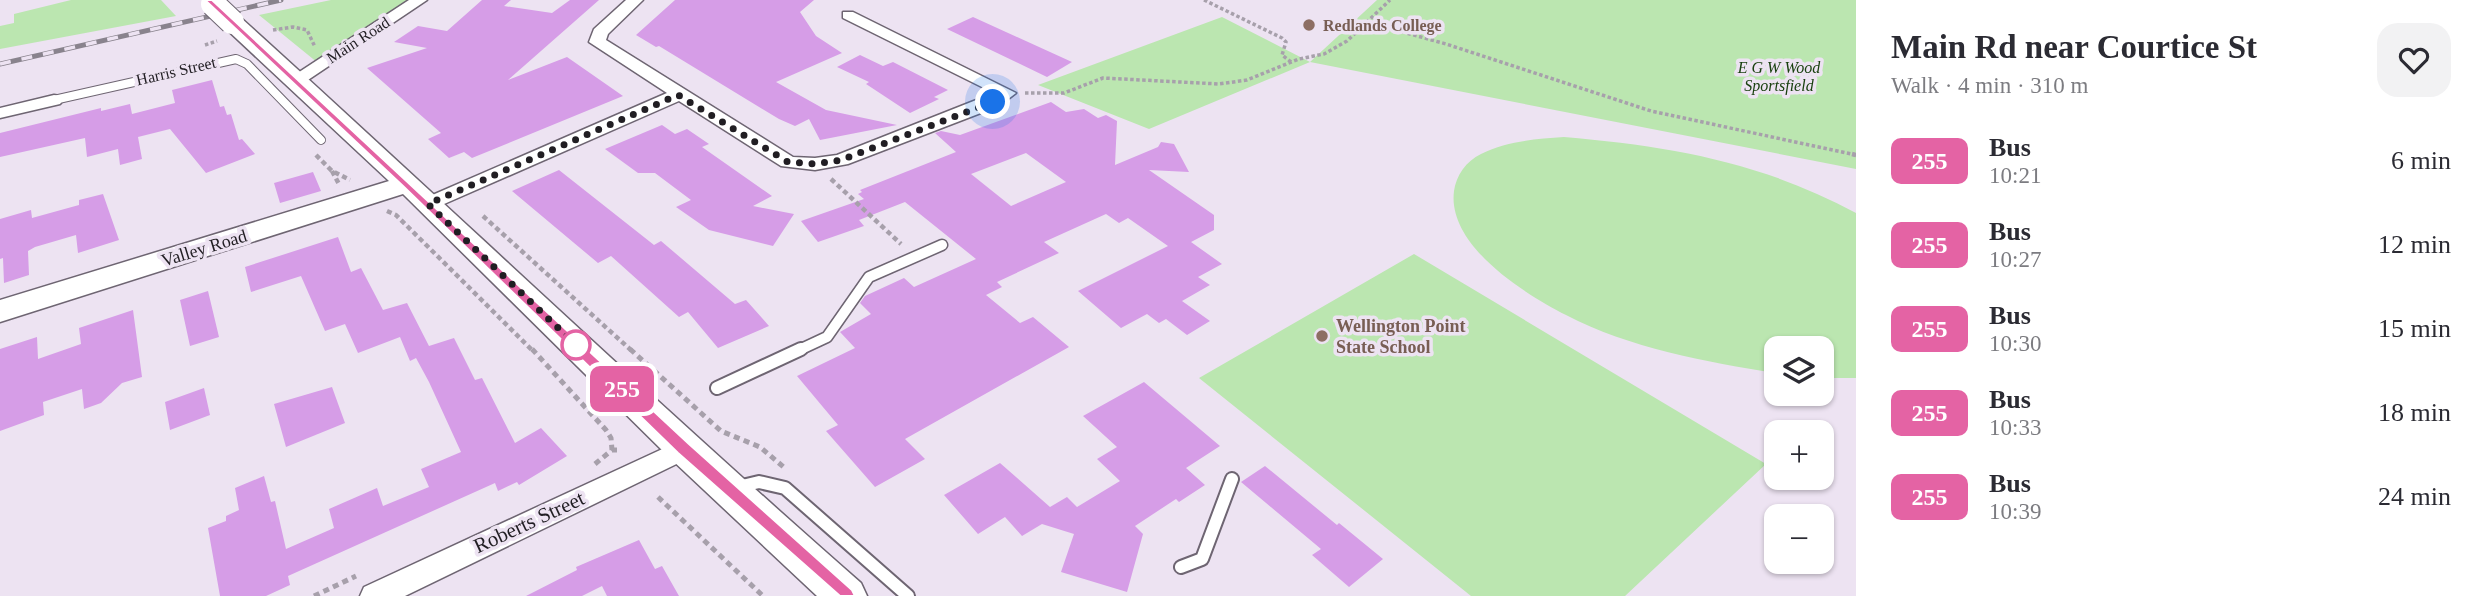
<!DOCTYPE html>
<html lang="en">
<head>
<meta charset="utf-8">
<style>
	body { margin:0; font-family:"Times New Roman",serif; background:#f2f2f3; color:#2b2b33; height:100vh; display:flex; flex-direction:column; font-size:26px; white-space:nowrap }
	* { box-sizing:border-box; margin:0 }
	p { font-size:23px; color:#7c7c81 }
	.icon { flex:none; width:38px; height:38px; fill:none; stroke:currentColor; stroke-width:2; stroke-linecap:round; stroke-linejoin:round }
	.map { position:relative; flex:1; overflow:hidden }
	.panel { display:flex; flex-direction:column; background:#fff; width:630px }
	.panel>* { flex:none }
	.badge { padding:0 14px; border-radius:10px; font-size:24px; line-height:46px }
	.controls { position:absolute; left:1764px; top:336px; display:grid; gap:14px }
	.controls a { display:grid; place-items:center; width:70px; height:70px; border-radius:14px; background:#fff; box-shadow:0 2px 5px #0004; font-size:35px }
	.you { position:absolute; width:35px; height:35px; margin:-18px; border:5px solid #fff; border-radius:50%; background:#1a73e8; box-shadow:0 0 0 10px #1a73e833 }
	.map>.badge { position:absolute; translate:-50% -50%; box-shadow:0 0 0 4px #fff }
	.round { display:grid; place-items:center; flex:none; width:74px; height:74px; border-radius:21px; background:#f2f2f3 }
	.summary { display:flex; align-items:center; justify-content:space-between; height:119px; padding:0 35px }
	h1 { font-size:33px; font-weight:800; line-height:52px }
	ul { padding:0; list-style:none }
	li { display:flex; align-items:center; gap:21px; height:84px; padding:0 35px }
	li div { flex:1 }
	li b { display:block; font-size:26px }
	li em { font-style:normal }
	li .badge { min-width:77px; font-weight:700; text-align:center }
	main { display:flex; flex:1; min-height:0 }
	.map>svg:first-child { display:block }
	.green { fill:#bbe6b0 }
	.building { fill:#d69de7; fill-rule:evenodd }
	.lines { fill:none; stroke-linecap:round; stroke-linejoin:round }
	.lane-far2-casing { stroke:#6e6572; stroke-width:10 }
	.lane-far1-casing { stroke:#6e6572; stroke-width:13 }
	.lane-casing { stroke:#6e6572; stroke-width:16 }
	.street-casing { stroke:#6e6572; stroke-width:3 }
	.secondary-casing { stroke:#6e6572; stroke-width:3 }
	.path-far2 { stroke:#a7a0ab; stroke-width:3.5; stroke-dasharray:3.5 2.5; stroke-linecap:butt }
	.path-far1 { stroke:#a7a0ab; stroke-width:4.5; stroke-dasharray:5 3.5; stroke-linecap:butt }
	.path { stroke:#a7a0ab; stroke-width:5; stroke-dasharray:6 4.5; stroke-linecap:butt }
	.lane-far2 { stroke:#fff; stroke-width:8 }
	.lane-far1 { stroke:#fff; stroke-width:10 }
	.lane { stroke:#fff; stroke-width:12 }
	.street { fill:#fff; fill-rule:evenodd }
	.secondary { fill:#fff; fill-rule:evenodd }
	.rail-casing { stroke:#89838d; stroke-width:5 }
	.rail { stroke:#ede3f2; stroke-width:3.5; stroke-dasharray:11; stroke-linecap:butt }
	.secondary-bridge-casing { stroke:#6e6572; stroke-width:26; stroke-linecap:butt }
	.secondary-bridge { stroke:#fff; stroke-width:24 }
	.line { fill:#e463a4; stroke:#fff; stroke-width:2 }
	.walk { stroke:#211e23; stroke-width:7; stroke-dasharray:0 12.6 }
	.education-dot { fill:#8d6e63; stroke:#ede3f2; stroke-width:2.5 }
	.stop-dot { fill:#fff; stroke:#e463a4; stroke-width:3.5 }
	.labels { text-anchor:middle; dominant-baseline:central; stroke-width:7; stroke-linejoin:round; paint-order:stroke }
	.far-education-label { font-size:16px; font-weight:bold; fill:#785e54; stroke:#ede3f2; text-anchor:start }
	.far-street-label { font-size:16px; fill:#211e23; stroke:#ede3f2 }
	.far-park-label { font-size:16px; font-style:italic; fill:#19410f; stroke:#ede3f2 }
	.street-label { font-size:18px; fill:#211e23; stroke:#ede3f2 }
	.education-label { font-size:18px; font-weight:bold; fill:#785e54; stroke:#ede3f2; text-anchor:start }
	.near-street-label { font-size:21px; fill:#211e23; stroke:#ede3f2 }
</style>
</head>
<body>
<main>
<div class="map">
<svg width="1856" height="596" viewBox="0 0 1856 596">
	<rect width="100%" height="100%" fill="#ede3f2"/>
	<path class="green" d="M71 0H161L176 16 0 49V26L14 23V14Z
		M331 0H409L318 63 259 15Z
		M1377 0H1856V169L1310 62 1149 129 1038 85 1222 17 1310 62Z
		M1564 137C1669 146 1762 162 1856 213V378H1822V348H1776V373C1706 362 1629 348 1566 315 1523 293 1447 245 1454 191 1456 176 1466 161 1481 154 1507 141 1535 139 1564 137Z
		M1414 254 1766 464 1625 596H1471L1199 378Z"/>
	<path class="building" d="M482 0H511L504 6 552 13 570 0H599L508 80 567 57 623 96 472 158 464 152 449 158 428 139 441 133 367 68 427 48 394 42 418 26 447 31Z
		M675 0H814L800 12 816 36 842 53 776 82 826 110 897 125 820 140 809 119 795 126 779 119 659 46 656 47 636 35Z
		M973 17 1072 62 1047 77 947 29Z
		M860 55 883 66 893 62 948 90 934 97 939 99 910 113 866 84 869 82 837 67Z
		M212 80 220 107 224 106 227 115 231 114 239 140 242 139 255 154 206 173 170 129 138 137 142 159 120 165 118 149 87 157 85 138 0 157V133L101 108V111L130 104 132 114 175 103 172 90Z
		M1051 102 1066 112 1084 109 1098 118 1106 115 1117 121 1115 165 1158 147 1161 142 1174 144 1189 172 1149 170 1214 215V230L1191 242 1222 264 1198 277 1210 285 1182 301 1210 321 1187 335 1166 319 1159 323 1147 314 1121 328 1078 291 1168 246 1128 218 1119 223 1106 214 1044 242 1059 253 997 282 1002 287 986 295 1020 323 1033 317 1069 347 905 439 925 459 875 487 826 431 838 425 797 376 855 348 840 332 871 314 860 303 865 296 904 278 914 287 976 259 905 202 859 220 864 226 818 242 801 221 864 199 858 194 862 192 860 190 956 152 935 133 941 131 960 135ZM1026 153 1066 182 1011 206 971 174Z
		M662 125 675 134 687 129 709 144 702 147 772 196 753 206 794 214 773 246 709 230 676 207 691 200 655 173H638L605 149Z
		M559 170 654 245 661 241 735 304 746 300 769 326 718 348 688 312 679 317 611 256 598 263 512 191Z
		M313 172 321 191 280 203 274 183Z
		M103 194 119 240 78 253 76 235 35 247 28 251 29 275 4 283 3 258 0 259V219L31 210 32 218 79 205V200Z
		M338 237 351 272 361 268 383 310 407 303 429 346 454 338 475 380 482 378 515 443 541 428 567 456 519 485 517 482 498 491 495 483 288 576 290 585 266 596H220L208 528 226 521V516L239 510 235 488 264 476 271 502 275 501 286 549 334 528 329 509 377 488 383 506 429 487 421 469 461 452 429 382 416 358 410 361 400 337 358 353 345 324 325 331 301 276 251 292 245 267Z
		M208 291 219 337 190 346 180 300Z
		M133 310 142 377 122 383 101 403 84 409 82 389 43 402 44 415 0 431V349L37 337 38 359 81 344 79 328Z
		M1144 382 1220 446 1186 468 1205 485 1179 502 1176 499 1135 526 1143 534 1127 592 1061 572 1074 534 1042 524 1022 536 1005 517 978 534 944 495 1000 463 1050 507 1067 497 1077 507 1120 481 1097 459 1117 447 1083 416Z
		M332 387 345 423 286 447 274 404Z
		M204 388 210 415 170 430 165 402Z
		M1265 466 1337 525 1339 523 1383 559 1349 587 1312 555 1321 549 1241 482Z
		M639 540 655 569 662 566 679 596H607L602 586 582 596H526L577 570 576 567Z"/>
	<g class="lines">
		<g class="lane-far2-casing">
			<path id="lane-far2" d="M54 100 236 59 247 64 321 140"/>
		</g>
		<g class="lane-far1-casing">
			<path id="lane-far1" d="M797 351 827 337 869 277 942 245"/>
		</g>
		<g class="lane-casing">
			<path id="lane" d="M717 388 801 349
				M738 487 759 482 785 488 908 596
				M1181 567 1202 559 1232 479"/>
		</g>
		<g class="street-casing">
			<path id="street" d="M409 0H427L302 84 296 85 287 80Z
				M626 0H643L608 34 606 40 793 157 815 158 837 155 994 93 843 18V12H853L1016 93 999 106 848 164 815 170 781 166 679 101 435 208H421L418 204 421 200 667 93 589 42 594 29Z
				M54 95 60 96 63 100 60 104 0 118V108Z
				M684 439 693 442 697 449 693 456 405 596H360L364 587Z"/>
		</g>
		<g class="secondary-casing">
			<path id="secondary" d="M232 15 240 17C448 205 650 398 861 583L867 596H817L671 459 403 194 0 322V300L389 181 224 27 221 22Z"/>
		</g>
		<path class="path-far2" d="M1204 0 1282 38 1286 42 1282 55 1291 62
			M1367 22 1446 44 1651 111 1856 155
			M273 30 293 27 307 30 315 47
			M205 45 217 41
			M1025 93H1064L1103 78 1219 84 1247 80 1299 59 1324 54 1347 41 1390 0"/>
		<path class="path-far1" d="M1852 154 1856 155
			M316 155 332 171 350 180
			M332 171 340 186
			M831 179 901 244
			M387 211 396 215 533 351
			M483 216 632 351"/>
		<path class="path" d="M532 349 606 430 611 438 612 450
			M630 349 721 431 760 447 786 469
			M595 464 612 450H617
			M658 497 763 596
			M314 596 356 576"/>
		<use href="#lane-far2" class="lane-far2"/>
		<use href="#lane-far1" class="lane-far1"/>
		<use href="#lane" class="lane"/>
		<use href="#street" class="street"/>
		<use href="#secondary" class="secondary"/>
		<g class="rail-casing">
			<path id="rail" d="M0 64 281 0"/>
		</g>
		<use href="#rail" class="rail"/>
		<g class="secondary-bridge-casing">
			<path id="secondary-bridge" d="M213 4 232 22"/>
		</g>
		<use href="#secondary-bridge" class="secondary-bridge"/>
	</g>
	<path class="line" d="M205 0H212L689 444 852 590 855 596H840L678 453 404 187Z"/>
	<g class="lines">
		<path class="walk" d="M576 345 428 204 678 95 788 162 815 164 841 160 993 102"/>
	</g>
	<g class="education-dot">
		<circle cx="1309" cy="25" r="7"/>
		<circle cx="1322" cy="336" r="7"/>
	</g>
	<circle class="stop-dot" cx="576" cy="345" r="14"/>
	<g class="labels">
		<g class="far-education-label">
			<text x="1323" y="25">Redlands College</text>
		</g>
		<g class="far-street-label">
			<text transform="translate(358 40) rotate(-33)">Main Road</text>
			<text transform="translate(176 71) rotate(-13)">Harris Street</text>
		</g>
		<g class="far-park-label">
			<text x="1779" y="67">E G W Wood<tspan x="1779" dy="18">Sportsfield</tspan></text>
		</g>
		<g class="street-label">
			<text transform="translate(204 248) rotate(-17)">Valley Road</text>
		</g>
		<g class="education-label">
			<text x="1336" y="326">Wellington Point<tspan x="1336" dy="21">State School</tspan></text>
		</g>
		<g class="near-street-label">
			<text transform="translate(529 522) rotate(-25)">Roberts Street</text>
		</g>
	</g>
</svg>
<div class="controls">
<a><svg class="icon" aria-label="layers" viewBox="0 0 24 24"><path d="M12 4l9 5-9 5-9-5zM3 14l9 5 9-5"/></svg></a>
<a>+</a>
<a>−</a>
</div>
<div class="you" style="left:993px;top:102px"></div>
<b class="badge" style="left:622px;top:389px;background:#e463a4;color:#fff">255</b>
</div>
<section class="panel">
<div class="summary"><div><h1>Main Rd near Courtice St</h1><p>Walk · 4 min · 310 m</p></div><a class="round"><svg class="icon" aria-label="heart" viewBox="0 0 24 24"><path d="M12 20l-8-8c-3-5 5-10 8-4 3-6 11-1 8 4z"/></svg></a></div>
<ul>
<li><span class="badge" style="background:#e463a4;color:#fff">255</span><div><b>Bus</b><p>10:21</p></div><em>6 min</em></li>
<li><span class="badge" style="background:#e463a4;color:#fff">255</span><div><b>Bus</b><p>10:27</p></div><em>12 min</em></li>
<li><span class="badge" style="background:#e463a4;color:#fff">255</span><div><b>Bus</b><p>10:30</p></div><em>15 min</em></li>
<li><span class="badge" style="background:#e463a4;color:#fff">255</span><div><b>Bus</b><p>10:33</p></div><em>18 min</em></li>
<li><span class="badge" style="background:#e463a4;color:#fff">255</span><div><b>Bus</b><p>10:39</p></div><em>24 min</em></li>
</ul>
</section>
</main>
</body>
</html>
